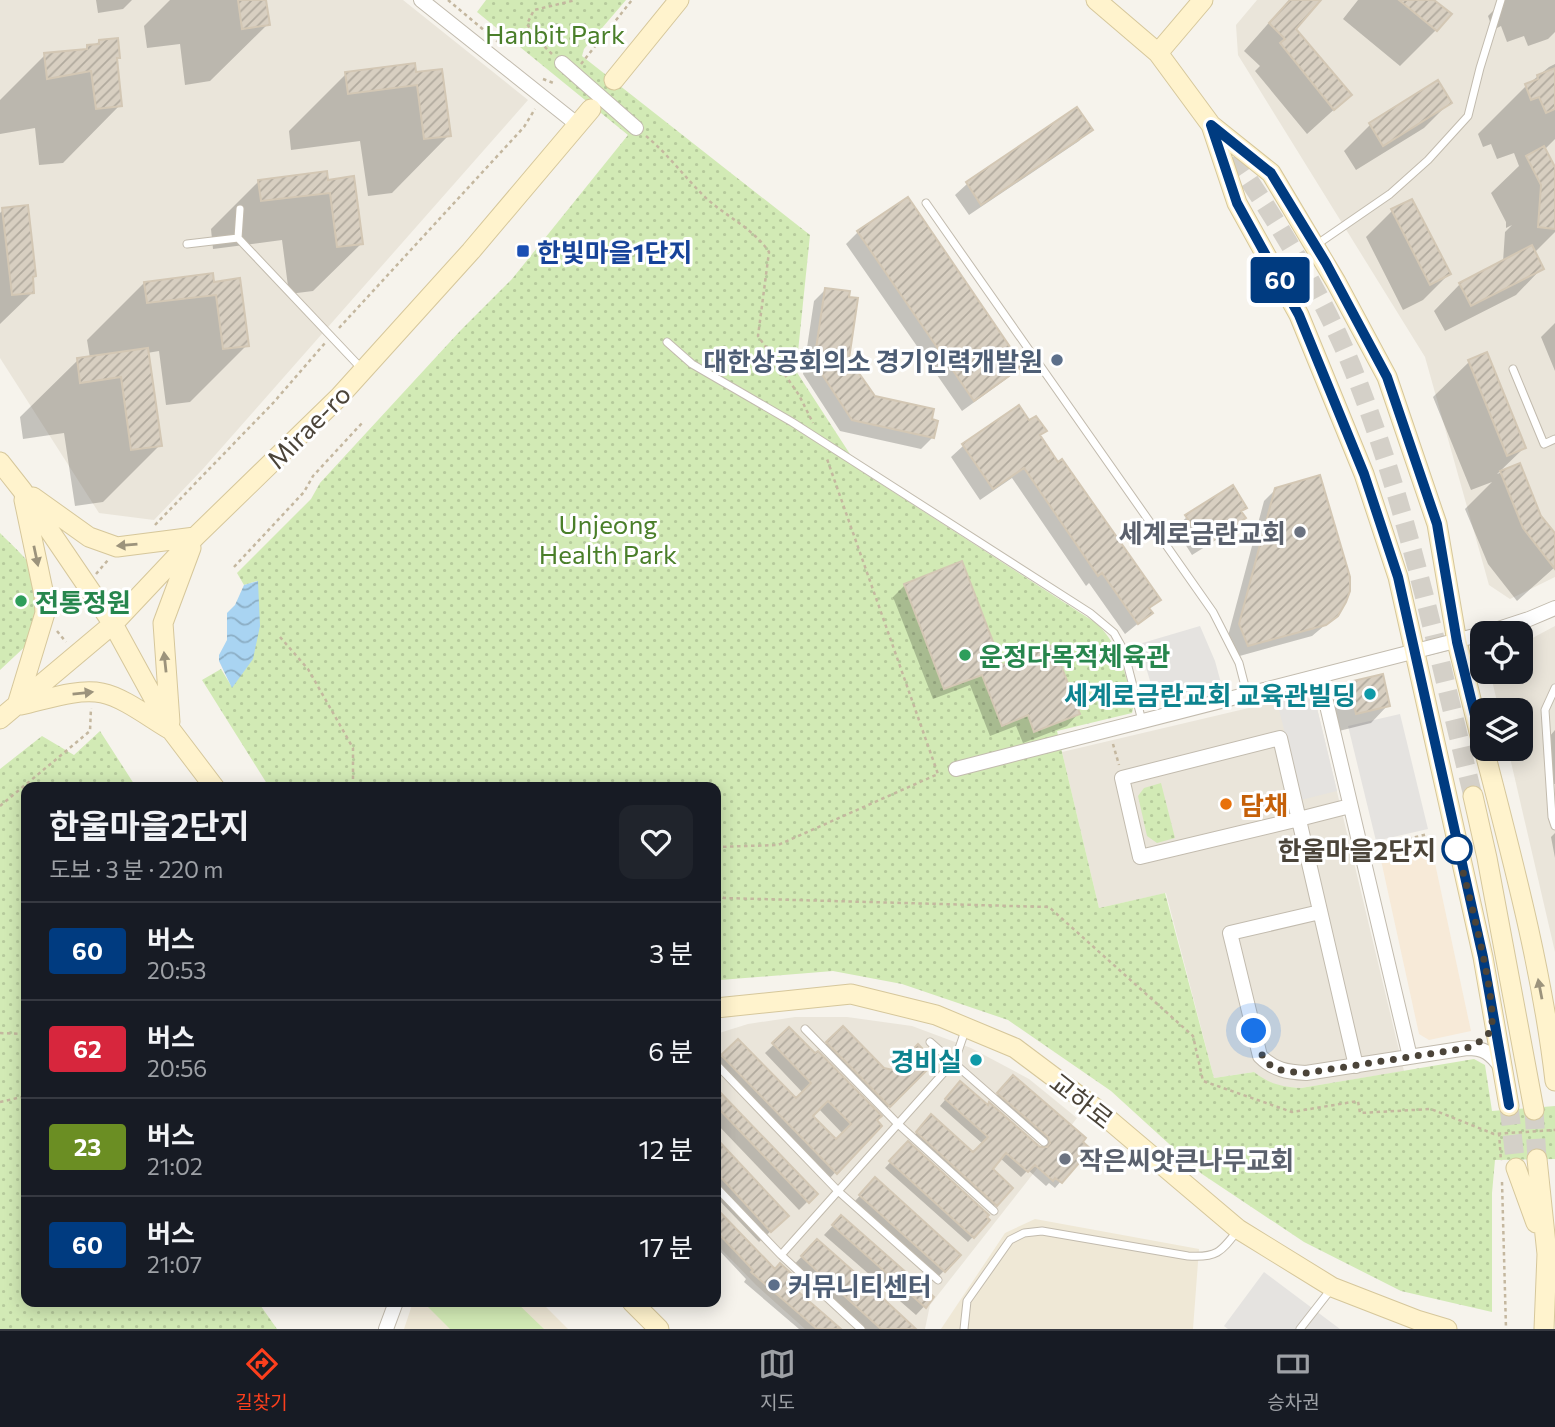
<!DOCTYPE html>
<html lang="ko">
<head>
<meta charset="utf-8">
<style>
	body { margin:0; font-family:Commissioner,"Noto Sans KR",sans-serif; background:#20242c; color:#f1f3f6; height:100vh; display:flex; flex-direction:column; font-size:26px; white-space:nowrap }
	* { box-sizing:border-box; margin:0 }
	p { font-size:23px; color:#9ea1a6 }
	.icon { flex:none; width:38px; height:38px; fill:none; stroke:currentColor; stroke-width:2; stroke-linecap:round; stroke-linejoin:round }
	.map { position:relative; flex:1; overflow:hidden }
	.details { position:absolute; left:21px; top:782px; width:700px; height:525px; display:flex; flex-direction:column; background:#171b24; border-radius:14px; box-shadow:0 4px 18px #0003 }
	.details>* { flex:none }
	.badge { padding:0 14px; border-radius:5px; font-size:24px; line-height:46px }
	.tools { position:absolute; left:1470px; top:621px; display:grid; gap:14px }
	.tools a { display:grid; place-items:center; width:63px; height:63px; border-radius:14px; background:#171b24; box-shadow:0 4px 18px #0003; font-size:35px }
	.you { position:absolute; width:35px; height:35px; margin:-18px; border:5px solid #fff; border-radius:50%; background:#1a73e8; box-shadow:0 0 0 10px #1a73e833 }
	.map>.badge { position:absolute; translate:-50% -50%; box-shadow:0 0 0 4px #fff }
	.round { display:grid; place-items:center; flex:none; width:74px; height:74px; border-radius:14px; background:#20242c }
	.overview { display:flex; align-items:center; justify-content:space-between; height:119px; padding:0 28px }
	h1 { font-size:33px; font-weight:700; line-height:52px }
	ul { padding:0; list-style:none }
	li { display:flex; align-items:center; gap:21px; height:98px; padding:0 28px; border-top:2px solid #363941 }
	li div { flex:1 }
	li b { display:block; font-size:26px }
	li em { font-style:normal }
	li .badge { min-width:77px; font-weight:700; text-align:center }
	.tab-bar { display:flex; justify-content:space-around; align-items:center; height:98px; border-top:2px solid #363941; background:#171b24; font-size:19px; color:#9ea1a6 }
	.tab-bar a { display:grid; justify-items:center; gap:4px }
	.tab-bar .current { color:#fc3f1d }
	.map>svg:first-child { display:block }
	.residential { fill:#eae5da }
	.commercial { fill:#f7ead8 }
	.education { fill:#efe8d6 }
	.green { fill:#d2eab5 }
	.park { fill:url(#park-dots) }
	.parking { fill:#e5e3e0 }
	.water { fill:url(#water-waves) }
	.shadow { fill:#0003; fill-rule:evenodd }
	.building { fill:url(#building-hatch); stroke:#d3c7b4; stroke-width:2; fill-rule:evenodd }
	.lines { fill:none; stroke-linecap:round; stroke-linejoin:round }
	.secondary-tunnel { stroke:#d4d0c8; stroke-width:19; stroke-dasharray:19 10; stroke-linecap:butt }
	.lane-casing { stroke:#c2bbae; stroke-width:9 }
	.street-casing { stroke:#c2bbae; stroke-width:16 }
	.secondary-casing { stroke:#d6c79b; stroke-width:21 }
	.path { stroke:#c4b79f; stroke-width:2.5; stroke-dasharray:3.5 3.5; stroke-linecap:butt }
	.lane { stroke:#fff; stroke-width:7 }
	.street { stroke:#fff; stroke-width:14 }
	.secondary { stroke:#fff3cd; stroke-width:19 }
	.oneway { fill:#9c937c }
	.line-casing { stroke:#fff; stroke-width:16 }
	.line { stroke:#003b80; stroke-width:10 }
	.walk { stroke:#4b4439; stroke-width:7; stroke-dasharray:0 12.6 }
	.transit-dot { fill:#1a4fb4; stroke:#fff; stroke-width:2.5 }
	.service-dot { fill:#5c6f8a; stroke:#fff; stroke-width:2.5 }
	.worship-dot { fill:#6b7280; stroke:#fff; stroke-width:2.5 }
	.leisure-dot { fill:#2e9e5b; stroke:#fff; stroke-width:2.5 }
	.culture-dot { fill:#0f9aa8; stroke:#fff; stroke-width:2.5 }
	.food-dot { fill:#e8710a; stroke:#fff; stroke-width:2.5 }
	.stop-dot { fill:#fff; stroke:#003b80; stroke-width:3.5 }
	.labels { text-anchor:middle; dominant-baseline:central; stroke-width:6; stroke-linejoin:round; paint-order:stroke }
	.park-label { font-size:26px; fill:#4a7f2a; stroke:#fff }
	.transit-label { font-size:26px; font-weight:bold; fill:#164399; stroke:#fff; text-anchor:start }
	.service-label { font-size:26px; font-weight:bold; fill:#4e5e75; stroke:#fff; text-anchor:end }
	.street-label { font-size:26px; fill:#4b4439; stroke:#fff }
	.worship-label { font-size:26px; font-weight:bold; fill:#5b616d; stroke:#fff; text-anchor:end }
	.leisure-label { font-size:26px; font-weight:bold; fill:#27864d; stroke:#fff; text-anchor:start }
	.culture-label { font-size:26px; font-weight:bold; fill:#0d838f; stroke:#fff; text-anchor:end }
	.food-label { font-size:26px; font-weight:bold; fill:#c56008; stroke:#fff; text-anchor:start }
	.stop-label { font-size:26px; font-weight:bold; fill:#4b4439; stroke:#fff; text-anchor:end }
</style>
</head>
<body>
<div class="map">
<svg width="1555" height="1329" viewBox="0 0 1555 1329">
	<defs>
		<pattern id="park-dots" width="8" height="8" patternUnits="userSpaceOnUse" patternTransform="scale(1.75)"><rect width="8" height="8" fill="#d2eab5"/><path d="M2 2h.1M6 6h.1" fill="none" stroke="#b6ca9c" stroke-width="1.8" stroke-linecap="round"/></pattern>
		<pattern id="water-waves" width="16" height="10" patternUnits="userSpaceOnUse" patternTransform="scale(1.75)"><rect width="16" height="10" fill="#a9d4f2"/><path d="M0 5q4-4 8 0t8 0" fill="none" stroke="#8caec5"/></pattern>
		<pattern id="building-hatch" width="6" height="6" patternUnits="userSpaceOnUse" patternTransform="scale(1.75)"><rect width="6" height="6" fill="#d8cfc1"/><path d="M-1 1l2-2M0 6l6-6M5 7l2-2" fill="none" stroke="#b1aa9e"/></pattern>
	</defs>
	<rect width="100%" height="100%" fill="#f6f3ec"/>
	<path class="residential" d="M0 0H403L528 100 202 470 154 520 99 513 0 358Z
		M1257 0H1555V577L1510 599 1489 585 1425 357 1238 55 1236 25Z
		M1555 626V952L1508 749H1521V710H1499L1490 672H1521V644Z
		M1304 695 1316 704 1404 1071 1301 1088 1285 1087 1268 1083 1254 1072 1214 1078 1166 893 1099 908 1062 752Z
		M795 1017H847L912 1026 971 1048 1029 1079 1077 1118 930 1305 925 1329H805L756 1285 716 1244V1034L748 1024Z"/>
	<path class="commercial" d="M1430 840 1471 1031 1429 1040 1419 1034 1379 851Z"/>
	<path class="education" d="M1035 1219 1199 1249 1193 1329H941L1005 1233Z
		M413 1302H541L568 1329H404Z"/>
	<path class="green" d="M427 1302H516L544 1329H450L425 1304Z"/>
	<path class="park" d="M486 0H626L584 49 582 56 810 235 796 371 861 471 1096 623C1121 646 1125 674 1134 705L1132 713 1057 731 1062 752 1099 908 1165 893 1214 1078 1254 1072C1270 1084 1281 1087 1301 1088L1474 1059 1485 1065 1492 1111 1555 1106V1159L1495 1160 1492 1193V1312L1401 1291 1304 1242 1202 1174 1111 1091 1008 1020 902 984 833 971 720 980 716 976V788L269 787 202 680 221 669 232 687 257 581 244 585 237 573 311 499 320 483 460 331 512 279 628 135 477 12Z
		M0 533C14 547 34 564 40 582L31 641 0 670Z
		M100 731 136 787 26 788V1302H258L277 1329H0V769L42 736 74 755Z
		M1161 783 1175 838 1157 843 1147 836 1138 796 1144 788Z"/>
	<path class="parking" d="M1200 626 1215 661 1221 683 1156 701 1139 644Z
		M1304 695 1316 704 1337 791 1301 800 1277 701Z
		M1400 714 1428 829 1376 841 1348 726Z
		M1264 1272 1340 1329H1228L1224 1326Z"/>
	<path class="water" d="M258 581 260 626 253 659 232 688 219 661V655L227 640V613L235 605 244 585Z"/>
	<path class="shadow" d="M96 0H132L123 9 98 13Z
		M170 0H264L268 24 210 81 185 85 180 44 147 48 144 26Z
		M1289 0H1319L1293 29 1350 95 1307 134 1255 71 1260 66 1244 51Z
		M1358 0H1431L1436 30 1400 66 1343 19Z
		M1504 0H1555V32L1548 39 1528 46 1524 36 1507 42 1501 26 1493 30 1488 16Z
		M99 42 118 57 115 60 120 105 63 163 39 165 35 128 0 134V100L45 55 83 51Z
		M1555 64V139L1544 150 1555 171V232L1534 253 1542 268 1516 295 1445 331 1434 311 1460 284 1503 262 1505 232 1512 225 1506 228V222L1491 193 1519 166 1514 153 1497 159 1491 144 1483 147 1478 134 1526 86 1549 67Z
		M346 74H414L449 135 392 193 368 196 360 141 291 150 289 131Z
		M1438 83 1450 102 1424 128 1356 170 1344 151 1370 125Z
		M1077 109 1090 129 1079 141 969 215 955 195 967 184Z
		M259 181 327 182 362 243 313 291 289 294 282 240 213 249 211 229Z
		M3 210 34 276 31 279 33 292 0 324V213Z
		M1392 211 1449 274 1423 300 1403 310 1366 237Z
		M858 232 1021 365 1009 377 962 411 846 244Z
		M144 283 213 284 247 345 190 402 166 405 159 351 147 353 160 445 103 502 75 506 64 433 23 439 20 417 78 360 90 358 87 340Z
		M826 289 847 359 874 397 930 421 932 438 921 449 840 431 803 374 814 301Z
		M1555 323V371L1541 337Z
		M1469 362 1524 448 1497 474 1519 466 1540 517 1555 536V567L1517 601 1488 564 1465 509 1492 482 1471 490 1433 397Z
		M1029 423 1045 431 1039 436 1158 600 1148 610 1151 613 1125 634 1089 583 1086 586 1012 478 980 500 951 457 963 446Z
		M1276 489 1337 615 1312 636 1236 657 1228 636 1264 501Z
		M1245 507 1240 513 1243 518 1232 530 1192 555 1175 528 1187 517Z
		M905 585 1001 667 1078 714 1067 726 1023 743 1016 726 990 736 970 685 933 699 893 597Z
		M1350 683 1388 705 1371 723 1339 731 1332 701Z
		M1555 730V784H1554L1549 737Z
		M1555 833V858L1551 837Z
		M843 1028 883 1070 893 1072 933 1062 884 1111 822 1048Z
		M789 1030 880 1126 827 1181 716 1062 738 1041 796 1101 803 1093 765 1053ZM818 1108 843 1134 836 1142 810 1116Z
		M1007 1083 1088 1149 1055 1188 1049 1183 1046 1186 1028 1170 1021 1177 1000 1158 990 1169 1011 1188 990 1210 911 1139 925 1123 973 1155 983 1144 940 1106 954 1089 1044 1151 1043 1144 993 1100Z
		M716 1091 815 1194 799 1210 716 1123Z
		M716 1140 787 1216 759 1242 716 1197Z
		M908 1143 988 1221 968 1242 885 1168Z
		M875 1180 959 1255 938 1277 855 1201Z
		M716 1210 784 1282 838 1329H799L744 1282 746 1279 716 1247Z
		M841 1217 932 1298 916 1315 824 1235Z
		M805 1253 913 1329H856L790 1269Z"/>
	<path class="building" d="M238 0H266L270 25 242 29Z
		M1290 0H1321L1296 29 1352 95 1334 110 1280 43 1285 39 1269 23Z
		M1399 0H1434L1452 14 1437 31Z
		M118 38 120 58H117L122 106 96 109 91 71 47 79 44 53 87 49V45L99 44V40Z
		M415 63 416 72 442 69 451 136 424 139 417 85 348 94 345 72Z
		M1555 68V109L1546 113 1539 97 1531 100 1525 84 1538 79 1537 75Z
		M1438 80 1452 103 1383 146 1369 123Z
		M1077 107 1093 130 981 205 966 182Z
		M1544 146 1555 167V229L1538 227 1541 185 1526 156Z
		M327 171 328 180 354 176 363 244 337 247 330 193 261 201 258 180Z
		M908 197 1023 366 974 401 857 231Z
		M1412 199 1451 274 1430 285 1391 209Z
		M28 205 36 276 33 277 34 293 12 295 2 208Z
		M1532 245 1544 269 1471 306 1459 283Z
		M213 273 214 282 240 278 249 346 223 349 216 295 147 303 144 282Z
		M825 288 850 291 849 297 858 298 849 359 875 396 934 409 932 419 938 421 934 438 852 420 814 362Z
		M148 348 162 446 131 450 121 377 80 383 77 358Z
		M1487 352 1526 448 1507 456 1468 360Z
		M1019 405 1029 420 1036 416 1047 431 1040 435 1058 462 1062 459 1161 600 1149 608 1153 613 1138 624 1102 573 1098 576 1024 468 993 489 962 444Z
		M1520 463 1541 516 1555 533V569L1523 528 1500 471Z
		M1320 475 1350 577V591L1346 602 1338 616 1326 625 1248 646 1239 624 1275 488Z
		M1233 485 1247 508 1241 511 1246 518 1205 545 1185 515Z
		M962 561 1002 665 1053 645 1080 714 1034 732 1028 715 1002 726 982 675 944 689 904 584Z
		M1383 674 1390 706 1356 714 1349 682Z
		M843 1026 884 1068 893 1070 918 1044 935 1062 890 1107 826 1042Z
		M789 1027 815 1053 818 1051 882 1116 877 1120 882 1126 837 1174 721 1055 738 1039 796 1098 811 1083 772 1043ZM828 1101 851 1124 836 1139 813 1116Z
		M1013 1075 1086 1138 1083 1142 1091 1149 1062 1183 1055 1178 1053 1181 1035 1165 1028 1172 1006 1153 993 1169 1013 1188 997 1206 916 1132 931 1114 973 1152 988 1137 945 1099 960 1081 988 1105 989 1102 1040 1147H1047L1050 1143 1048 1137 997 1093Z
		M716 1088 818 1194 809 1203 716 1106Z
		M716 1138 789 1216 771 1232 716 1172Z
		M908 1141 989 1215 987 1217 990 1220 974 1238 889 1161Z
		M875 1177 961 1255 945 1272 859 1195Z
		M716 1208 775 1269 780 1263 793 1275 787 1282 841 1329H817L751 1272 753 1270 716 1231Z
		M841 1215 934 1297 926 1308 832 1225Z
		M817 1239 860 1277 916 1329H881L819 1273 801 1256Z"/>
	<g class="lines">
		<path class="secondary-tunnel" d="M1217 133C1268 207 1318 284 1352 367 1408 505 1437 652 1473 796
			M1509 1106 1516 1168
			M1534 1110 1537 1159"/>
		<g class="lane-casing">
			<path id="lane" d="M926 203 1213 612 1239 663 1247 694
				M240 209 238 238 361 368
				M187 244 238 238
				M1316 245 1390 194 1428 160 1468 116 1480 68 1501 0
				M667 342 692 364 792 422 1090 613 1114 633 1124 651 1142 721
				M1513 369 1544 444 1555 439
				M1555 688 1545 710 1552 817 1555 826
				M805 1029 898 1124 994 1211
				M930 1042 1044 1142
				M716 1064 838 1191 938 1280
				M716 1187 781 1255 861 1329
				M781 1255 955 1060 966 1028
				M964 1329 967 1301 1010 1240 1024 1233 1042 1231 1188 1256C1217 1258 1221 1252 1238 1230
				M1300 1329 1332 1288"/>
		</g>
		<g class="street-casing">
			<path id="street" d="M421 0 578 125
				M562 63 636 128
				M1483 634 1529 619 1555 608
				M1320 676 1410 1057
				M956 769 1482 634
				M1350 806 1299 819 1140 857 1122 778 1280 738 1356 1066
				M1320 912 1230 933 1260 1056C1274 1070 1287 1072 1306 1073L1467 1048C1484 1048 1491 1053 1501 1067
				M386 1329 396 1302"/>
		</g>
		<g class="secondary-casing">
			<path id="secondary" d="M1096 0 1158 53 1211 125 1271 173 1336 282 1387 377 1437 524 1457 642 1482 744
				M1158 53 1203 0
				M614 80 679 0
				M1211 125 1237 203 1299 315 1364 474 1398 577 1483 957 1509 1106
				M0 462 22 490 113 624 171 730 215 788
				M33 497 89 537 117 547 195 537
				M17 705 45 613 44 595 24 500
				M21 705C45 700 77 688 102 693 123 697 150 718 169 729
				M0 719 113 624 195 537 339 397 471 251 591 109
				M170 722 163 623 191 548
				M1484 749C1512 858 1542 968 1555 1081
				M1473 796 1487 858 1534 1110
				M716 1008 851 994 936 1015 1015 1048 1095 1108 1238 1229 1332 1287 1417 1320 1447 1329
				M1537 1159 1547 1254 1544 1329
				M1516 1168 1536 1223
				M632 1302 659 1329"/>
		</g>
		<path class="path" d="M448 0 503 46
			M552 54 538 40 527 24 534 10 576 0
			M581 64 632 0
			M543 79 556 84
			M646 136C669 155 686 179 707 199 727 217 754 229 769 252L758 336 799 395 813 423
			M339 328 524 127 535 109
			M155 525 274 402 325 343
			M234 567 304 492 313 476 363 422
			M96 574 108 560
			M61 602 73 594
			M57 631 66 642
			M280 637 308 669 353 748V788
			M1113 744 1119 765
			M0 806 90 731 91 708
			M716 847 778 845 938 774 827 459
			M1374 847 1428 834
			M716 895 724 898 1049 907 1193 1036 1203 1081 1292 1112 1358 1101 1360 1113 1431 1109 1494 1134 1555 1130
			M0 1033 26 1034
			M0 1102 26 1096
			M1499 1133 1501 1161
			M1502 1182 1506 1329"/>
		<use href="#lane" class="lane"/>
		<use href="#street" class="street"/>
		<use href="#secondary" class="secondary"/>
	</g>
	<defs><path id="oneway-solid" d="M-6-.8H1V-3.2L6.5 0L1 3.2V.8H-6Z" transform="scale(1.75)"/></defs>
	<g class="oneway">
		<use href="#oneway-solid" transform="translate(127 545) rotate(175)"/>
		<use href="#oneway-solid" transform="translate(36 556) rotate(78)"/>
		<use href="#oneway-solid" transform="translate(165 662) rotate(-96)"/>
		<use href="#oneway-solid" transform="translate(83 693) rotate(-6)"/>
		<use href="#oneway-solid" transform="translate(1540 989) rotate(-101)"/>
	</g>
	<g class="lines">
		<g class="line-casing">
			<path id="line" d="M1482 744 1457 642 1437 524 1387 377 1326 263 1271 173 1211 125 1237 203 1299 315 1364 474 1398 577 1483 957 1509 1105"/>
		</g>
		<use href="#line" class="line"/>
		<path class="walk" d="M1254 1031C1263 1066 1269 1071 1306 1073L1467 1048C1477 1043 1488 1039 1491 1028 1499 1006 1465 879 1457 849"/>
	</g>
	<rect class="transit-dot" x="516" y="244" width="14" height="14" rx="3.5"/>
	<g class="service-dot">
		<circle cx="1057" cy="360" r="7"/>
		<circle cx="774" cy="1285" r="7"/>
	</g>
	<g class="worship-dot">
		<circle cx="1300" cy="532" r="7"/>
		<circle cx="1065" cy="1159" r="7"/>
	</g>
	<g class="leisure-dot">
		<circle cx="21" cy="601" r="7"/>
		<circle cx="965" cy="655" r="7"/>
	</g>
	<g class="culture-dot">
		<circle cx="1370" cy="694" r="7"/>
		<circle cx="976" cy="1060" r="7"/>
	</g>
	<circle class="food-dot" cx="1226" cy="804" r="7"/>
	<circle class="stop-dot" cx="1457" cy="849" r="14"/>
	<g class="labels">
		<g class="park-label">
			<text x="555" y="33">Hanbit Park</text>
			<text x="608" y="523">Unjeong<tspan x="608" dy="30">Health Park</tspan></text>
		</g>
		<g class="transit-label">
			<text x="537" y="251">한빛마을1단지</text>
		</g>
		<g class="service-label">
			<text x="1043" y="360">대한상공회의소 경기인력개발원</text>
			<text x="788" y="1285" text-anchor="start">커뮤니티센터</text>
		</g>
		<g class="street-label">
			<text transform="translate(308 426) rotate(-45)">Mirae-ro</text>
			<text transform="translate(1082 1100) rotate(38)">교하로</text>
		</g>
		<g class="worship-label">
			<text x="1286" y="532">세계로금란교회</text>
			<text x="1079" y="1159" text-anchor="start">작은씨앗큰나무교회</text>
		</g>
		<g class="leisure-label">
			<text x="35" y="601">전통정원</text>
			<text x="979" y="655">운정다목적체육관</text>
		</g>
		<g class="culture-label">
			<text x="1356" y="694">세계로금란교회 교육관빌딩</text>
			<text x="962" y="1060">경비실</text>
		</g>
		<g class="food-label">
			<text x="1240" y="804">담채</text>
		</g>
		<g class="stop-label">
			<text x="1436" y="849">한울마을2단지</text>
		</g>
	</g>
</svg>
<div class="tools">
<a><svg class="icon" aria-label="locate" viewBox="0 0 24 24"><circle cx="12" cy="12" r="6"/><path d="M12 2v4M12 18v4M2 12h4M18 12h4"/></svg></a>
<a><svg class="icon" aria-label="layers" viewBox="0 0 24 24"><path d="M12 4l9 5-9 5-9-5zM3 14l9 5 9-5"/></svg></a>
</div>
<div class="you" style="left:1254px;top:1031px"></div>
<b class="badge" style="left:1280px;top:280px;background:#003b80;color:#fff">60</b>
<section class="details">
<div class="overview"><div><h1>한울마을2단지</h1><p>도보 · 3 분 · 220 m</p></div><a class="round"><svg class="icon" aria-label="heart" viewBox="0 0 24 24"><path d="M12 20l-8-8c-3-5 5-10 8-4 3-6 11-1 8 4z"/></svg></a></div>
<ul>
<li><span class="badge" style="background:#003b80;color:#fff">60</span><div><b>버스</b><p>20:53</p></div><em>3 분</em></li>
<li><span class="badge" style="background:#d7263d;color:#fff">62</span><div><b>버스</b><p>20:56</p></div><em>6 분</em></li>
<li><span class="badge" style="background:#6b8e23;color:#fff">23</span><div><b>버스</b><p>21:02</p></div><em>12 분</em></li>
<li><span class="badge" style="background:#003b80;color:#fff">60</span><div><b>버스</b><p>21:07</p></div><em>17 분</em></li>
</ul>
</section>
</div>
<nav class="tab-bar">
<a class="current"><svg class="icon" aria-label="directions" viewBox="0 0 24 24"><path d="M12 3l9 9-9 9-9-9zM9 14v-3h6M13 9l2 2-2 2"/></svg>길찾기</a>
<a><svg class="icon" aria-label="map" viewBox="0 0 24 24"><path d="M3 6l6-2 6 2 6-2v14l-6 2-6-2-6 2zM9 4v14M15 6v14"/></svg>지도</a>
<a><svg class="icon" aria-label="tickets" viewBox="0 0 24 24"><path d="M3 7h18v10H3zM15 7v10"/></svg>승차권</a>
</nav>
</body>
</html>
